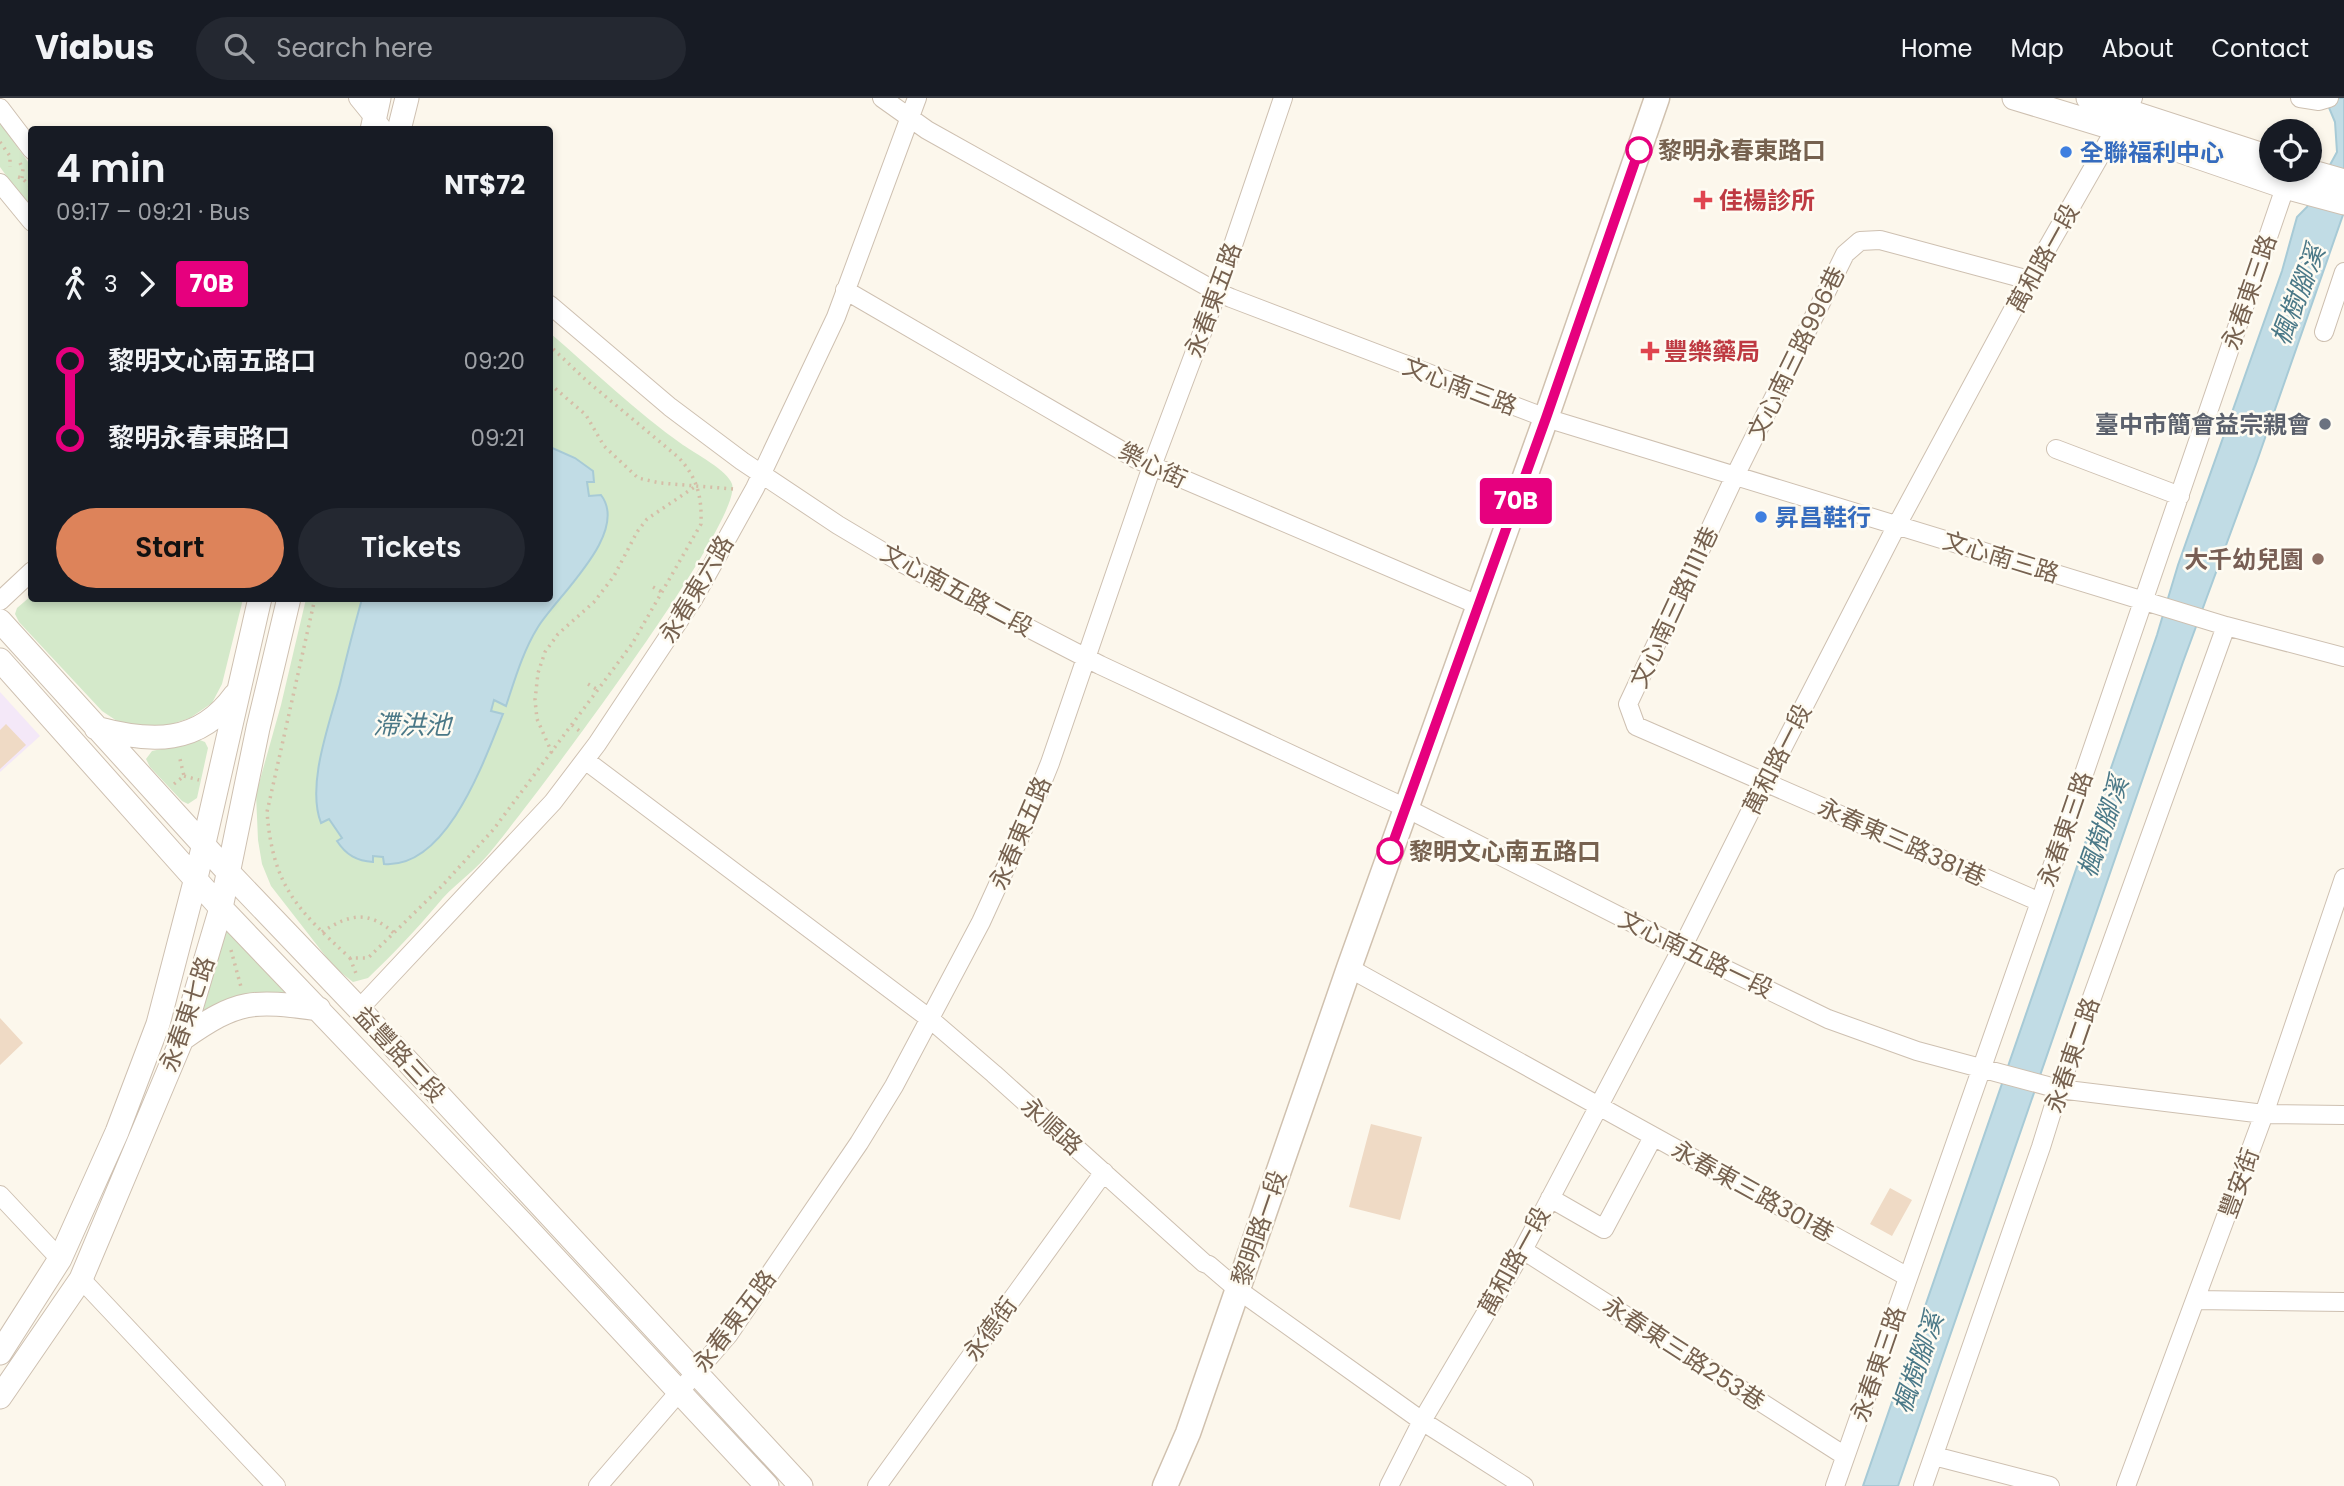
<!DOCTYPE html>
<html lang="en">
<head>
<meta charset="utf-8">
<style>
	body { margin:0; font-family:Poppins,"Noto Sans TC",sans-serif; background:#242831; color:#f1f3f6; height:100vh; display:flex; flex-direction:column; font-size:26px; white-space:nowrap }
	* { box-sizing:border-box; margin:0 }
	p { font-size:23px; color:#9ea1a6 }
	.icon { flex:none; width:38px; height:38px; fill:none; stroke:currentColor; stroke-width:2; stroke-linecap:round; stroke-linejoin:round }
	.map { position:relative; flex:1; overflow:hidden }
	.side { position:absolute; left:28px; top:28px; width:525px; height:476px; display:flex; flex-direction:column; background:#171b24; border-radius:7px; box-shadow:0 4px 10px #0003 }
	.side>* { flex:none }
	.badge { padding:0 14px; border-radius:5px; font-size:24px; line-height:46px }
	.tools { position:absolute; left:2259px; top:21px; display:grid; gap:14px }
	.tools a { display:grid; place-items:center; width:63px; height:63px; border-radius:50%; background:#171b24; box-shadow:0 4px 10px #0003; font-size:35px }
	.map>.badge { position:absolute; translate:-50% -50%; box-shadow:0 0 0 4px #fff }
	.legs { display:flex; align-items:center; gap:10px; height:77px; padding:0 28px; font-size:23px }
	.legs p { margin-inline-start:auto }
	.headline { display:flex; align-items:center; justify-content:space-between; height:119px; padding:0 28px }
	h1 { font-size:38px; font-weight:600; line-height:52px }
	.button { display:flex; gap:14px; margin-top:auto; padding:14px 28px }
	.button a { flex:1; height:80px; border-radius:42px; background:#dd835a; color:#111; font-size:28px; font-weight:600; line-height:80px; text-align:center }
	.button a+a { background:#242831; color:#f1f3f6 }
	ul { padding:0 28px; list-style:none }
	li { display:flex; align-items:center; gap:24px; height:77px; font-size:26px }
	li i { display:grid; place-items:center; width:10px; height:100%; margin:0 9px; background:currentColor }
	li i::after { content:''; width:18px; height:18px; margin:-9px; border:5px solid; border-radius:50%; background:#171b24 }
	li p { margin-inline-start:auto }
	li:first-child i { background:linear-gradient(#0000 50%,currentColor 0) }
	li:last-child i { background:linear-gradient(currentColor 50%,#0000 0) }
	header { display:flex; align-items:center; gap:42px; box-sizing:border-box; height:98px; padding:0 35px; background:#171b24; border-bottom:2px solid #363941 }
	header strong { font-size:33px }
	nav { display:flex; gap:38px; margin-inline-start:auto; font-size:24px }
	.search { width:490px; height:63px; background:#242831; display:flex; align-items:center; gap:18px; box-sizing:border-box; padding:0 24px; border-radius:38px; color:#9ea1a6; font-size:26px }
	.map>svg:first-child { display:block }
	.education { fill:#f4e8f8 }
	.green { fill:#d4e9ca }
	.water { fill:#c1dce5; stroke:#a7cad6; stroke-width:2 }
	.building { fill:#efdac5 }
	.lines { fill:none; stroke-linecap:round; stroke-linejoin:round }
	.minor-casing { stroke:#cec0b1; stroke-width:20 }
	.tertiary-casing { stroke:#cec0b1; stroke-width:25 }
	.secondary-casing { stroke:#d0c1af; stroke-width:27 }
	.path { stroke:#d5bda7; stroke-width:3.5; stroke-dasharray:2 5; stroke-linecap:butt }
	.minor { stroke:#fff; stroke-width:18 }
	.tertiary { stroke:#fff; stroke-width:23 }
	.secondary { stroke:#fff; stroke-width:24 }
	.line-1-casing { stroke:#fff; stroke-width:16 }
	.line-1 { stroke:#e6007e; stroke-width:10 }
	.stop-1-dot { fill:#fff; stroke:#e6007e; stroke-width:3.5 }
	.shop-dot { fill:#3f7fe0; stroke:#fefbf2; stroke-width:2.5 }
	.health-dot { fill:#e0444e; stroke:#fefbf2; stroke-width:2.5 }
	.worship-dot { fill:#6b7280; stroke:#fefbf2; stroke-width:2.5 }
	.education-dot { fill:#8d6e63; stroke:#fefbf2; stroke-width:2.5 }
	.labels { text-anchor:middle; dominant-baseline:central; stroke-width:5; stroke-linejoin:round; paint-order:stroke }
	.stop-label { font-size:24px; font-weight:bold; fill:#76614f; stroke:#fefbf2; text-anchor:start }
	.shop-label { font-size:24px; font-weight:bold; fill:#366cbe; stroke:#fefbf2; text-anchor:start }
	.health-label { font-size:24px; font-weight:bold; fill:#be3a42; stroke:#fefbf2; text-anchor:start }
	.street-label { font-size:24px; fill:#76614f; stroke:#fefbf2 }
	.worship-label { font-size:24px; font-weight:bold; fill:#5b616d; stroke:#fefbf2; text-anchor:end }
	.education-label { font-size:24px; font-weight:bold; fill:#785e54; stroke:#fefbf2; text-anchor:end }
	.water-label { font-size:26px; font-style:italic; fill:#4a7887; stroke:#fefbf2 }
</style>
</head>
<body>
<header>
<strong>Viabus</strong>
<div class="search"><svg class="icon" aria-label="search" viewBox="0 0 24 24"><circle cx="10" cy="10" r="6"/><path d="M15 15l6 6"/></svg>Search here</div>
<nav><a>Home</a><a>Map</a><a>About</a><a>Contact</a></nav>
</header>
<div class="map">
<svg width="2344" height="1388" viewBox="0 0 2344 1388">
	<rect width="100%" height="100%" fill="#fcf7ec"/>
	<path class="education" d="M0 594 40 638 0 674Z"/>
	<path class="green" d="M0 25 31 68V112L0 69Z
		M550 235C593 272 636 314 683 347 695 355 728 373 732 386 745 423 522 717 486 759 471 776 451 789 437 807 416 832 392 857 368 880L353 884 334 869 271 788 262 766 258 742 256 696 281 607 306 501 550 500Z
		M31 498 32 500 243 501 222 586 212 605 190 620 163 629 123 627 102 613 19 524 15 516 17 510Z
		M197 641 205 644 208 650 197 700 188 706 182 703 150 669 146 661 152 653 176 648Z
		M225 826 289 896 201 917Z"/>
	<path class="water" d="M2325 0H2344V114L2257 363 2183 564 1898 1388H1863L2157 537 2178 467 2282 173 2297 119 2307 109 2337 54 2335 24Z
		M550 349 575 360 593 373 594 384H587L589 398 601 397C630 435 557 498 538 529 523 553 515 581 506 608L494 602 491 613 503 616C484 663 447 771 384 766L383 759 373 758V764C357 763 346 757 337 743L342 740 329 721 321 725C306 686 330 625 340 586 347 557 354 529 362 501L550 500Z"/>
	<path class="building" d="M6 626 26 647 0 671V632Z
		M0 920 23 945 0 967Z
		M1371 1026 1422 1039 1400 1122 1349 1109Z
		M1890 1090 1912 1102 1892 1138 1870 1126Z"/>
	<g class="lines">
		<g class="minor-casing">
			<path id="minor" d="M358 0 384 32
				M882 0 927 32 1217 194 1231 200 1546 320 2226 528 2344 559
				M2300 0 2319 3 2329 0
				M0 10 32 52
				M0 85 32 124
				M2029 182 1880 142 1860 143 1845 156 1735 378 1628 606 1636 628 2040 804
				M845 192 1136 361 1478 507
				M550 207 670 309 742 363 838 427 900 464 1100 567 1406 710 1682 850 1828 921 1917 953 2059 991 2264 1016 2344 1017
				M2324 234 2344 174
				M2056 351 2180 398
				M0 503 32 473
				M585 662 930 921 994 976 1204 1165 1209 1167 1237 1191 1422 1323 1524 1388
				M1349 870 1908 1179
				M359 911 553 704 597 646 694 500 755 390 836 219 917 0
				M0 1097 60 1161
				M1550 1100 1604 1131 1653 1039
				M1523 1152 1845 1358
				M81 1181 276 1388
				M2195 1202 2344 1204
				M1934 1358 2050 1388
				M598 1388 729 1236 784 1155 859 1045 894 988 981 824 1022 734 1050 665 1152 368 1214 203 1283 0
				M877 1388 1104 1074
				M1389 1388 1422 1323 1523 1152 1682 850 1765 684 1897 427 2029 182 2133 0
				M1835 1388 2040 804 2291 72
				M1923 1388 2041 1049 2059 991 2226 528
				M2126 1388 2264 1016 2344 780"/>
		</g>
		<g class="tertiary-casing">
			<path id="tertiary" d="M2014 0 2116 31 2285 89 2344 105
				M2088 0 2272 60
				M372 32 379 0
				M399 32 407 0
				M2306 72 2344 83
				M0 523 229 775 359 911 801 1388
				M0 562 221 810 521 1124 767 1388
				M96 630C151 645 199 647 235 597
				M182 941C239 901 252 902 319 911
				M0 1255 60 1161 117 1034 158 926 196 780 260 500
				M0 1299 81 1181 182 941 221 810 258 630 289 500"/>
		</g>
		<g class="secondary-casing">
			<path id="secondary" d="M1165 1388 1188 1335 1349 870 1546 320 1657 0"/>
		</g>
		<path class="path" d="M0 44 10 58V69
			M20 65 23 71 22 80
			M18 79 22 80 32 90
			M550 286 586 317 604 348 638 380 660 385 733 391
			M653 489 662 494
			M315 500 267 714C273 789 297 811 350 860H368L441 789 493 732 632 546 701 426C702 398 697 379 678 359L587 283 550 248
			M588 586 598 592
			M572 627 582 635
			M552 655 537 621 535 602 538 575 545 554 558 536 594 504 614 478 637 434 647 421 696 388
			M184 678 199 682
			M174 686 184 678 179 657
			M322 834C350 816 368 812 394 835
			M231 852 241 889
			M350 860 357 878"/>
		<use href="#minor" class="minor"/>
		<use href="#tertiary" class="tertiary"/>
		<use href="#secondary" class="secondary"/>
	</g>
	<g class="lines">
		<g class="line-1-casing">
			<path id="line-1" d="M1390 753 1546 320 1639 52"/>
		</g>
		<use href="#line-1" class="line-1"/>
	</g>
	<g class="stop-1-dot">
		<circle cx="1639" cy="52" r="12"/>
		<circle cx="1390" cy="753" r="12"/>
	</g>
	<g class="shop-dot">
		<circle cx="2066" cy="54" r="7"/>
		<circle cx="1761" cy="419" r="7"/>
	</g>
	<g class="health-dot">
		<path d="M1699.5 91.5h7v7h7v7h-7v7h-7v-7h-7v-7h7z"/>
		<path d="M1646.5 242.5h7v7h7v7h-7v7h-7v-7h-7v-7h7z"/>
	</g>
	<circle class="worship-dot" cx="2325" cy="326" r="7"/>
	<circle class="education-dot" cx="2318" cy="461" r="7"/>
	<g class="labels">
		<g class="stop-label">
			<text x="1658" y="52">黎明永春東路口</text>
			<text x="1409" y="753">黎明文心南五路口</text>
		</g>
		<g class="shop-label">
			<text x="2080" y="54">全聯福利中心</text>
			<text x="1775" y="419">昇昌鞋行</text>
		</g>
		<g class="health-label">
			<text x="1719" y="102">佳楊診所</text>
			<text x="1664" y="253">豐樂藥局</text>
		</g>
		<g class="street-label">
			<text transform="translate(2043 160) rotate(-61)">萬和路一段</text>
			<text transform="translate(2249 194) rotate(-71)">永春東三路</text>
			<text transform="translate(1213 202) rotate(-70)">永春東五路</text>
			<text transform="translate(1796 255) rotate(-64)">文心南三路996巷</text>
			<text transform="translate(1460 288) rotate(21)">文心南三路</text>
			<text transform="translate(1153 367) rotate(26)">樂心街</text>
			<text transform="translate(2001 459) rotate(17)">文心南三路</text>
			<text transform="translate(696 491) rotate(-59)">永春東六路</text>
			<text transform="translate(957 492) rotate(28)">文心南五路二段</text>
			<text transform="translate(1674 509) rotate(-65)">文心南三路1111巷</text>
			<text transform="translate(1777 661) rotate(-63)">萬和路一段</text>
			<text transform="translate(2065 731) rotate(-71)">永春東三路</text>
			<text transform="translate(1020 735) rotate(-67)">永春東五路</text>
			<text transform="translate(1902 744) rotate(24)">永春東三路381巷</text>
			<text transform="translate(1696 856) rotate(26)">文心南五路一段</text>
			<text transform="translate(187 916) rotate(-71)">永春東七路</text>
			<text transform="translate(400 956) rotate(47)">益豐路三段</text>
			<text transform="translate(2072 957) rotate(-71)">永春東二路</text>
			<text transform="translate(1052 1028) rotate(42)">永順路</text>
			<text transform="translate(2239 1085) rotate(-70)">豐安街</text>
			<text transform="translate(1753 1093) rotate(29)">永春東三路301巷</text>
			<text transform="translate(1259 1130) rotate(-71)">黎明路一段</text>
			<text transform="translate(1514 1163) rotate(-61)">萬和路一段</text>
			<text transform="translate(734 1223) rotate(-53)">永春東五路</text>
			<text transform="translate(990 1231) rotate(-54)">永德街</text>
			<text transform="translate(1684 1255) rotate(33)">永春東三路253巷</text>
			<text transform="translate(1878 1266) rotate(-71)">永春東三路</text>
		</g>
		<g class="worship-label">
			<text x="2311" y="326">臺中市簡會益宗親會</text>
		</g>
		<g class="education-label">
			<text x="2304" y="461">大千幼兒園</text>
		</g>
		<g class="water-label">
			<text transform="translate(2298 197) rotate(-69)">楓樹腳溪</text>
			<text x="412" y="627">滯洪池</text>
			<text transform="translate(2103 729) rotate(-71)">楓樹腳溪</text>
			<text transform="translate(1918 1265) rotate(-71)">楓樹腳溪</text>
		</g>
	</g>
</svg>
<div class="tools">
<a><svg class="icon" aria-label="locate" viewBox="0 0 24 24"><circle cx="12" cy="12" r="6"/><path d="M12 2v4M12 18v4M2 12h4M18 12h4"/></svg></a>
</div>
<b class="badge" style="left:1516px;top:403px;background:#e6007e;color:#fff">70B</b>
<section class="side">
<div class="headline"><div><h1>4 min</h1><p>09:17 – 09:21 · Bus</p></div><b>NT$72</b></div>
<div class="legs"><svg class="icon" aria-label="walk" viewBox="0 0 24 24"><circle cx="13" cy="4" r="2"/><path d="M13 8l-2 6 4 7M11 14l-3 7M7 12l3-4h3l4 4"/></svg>3<svg class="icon" aria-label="forward" viewBox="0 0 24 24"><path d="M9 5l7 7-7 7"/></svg><b class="badge" style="background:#e6007e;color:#fff">70B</b></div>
<ul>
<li><i style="color:#e6007e"></i><b>黎明文心南五路口</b><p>09:20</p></li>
<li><i style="color:#e6007e"></i><b>黎明永春東路口</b><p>09:21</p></li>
</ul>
<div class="button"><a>Start</a><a>Tickets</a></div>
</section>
</div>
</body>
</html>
